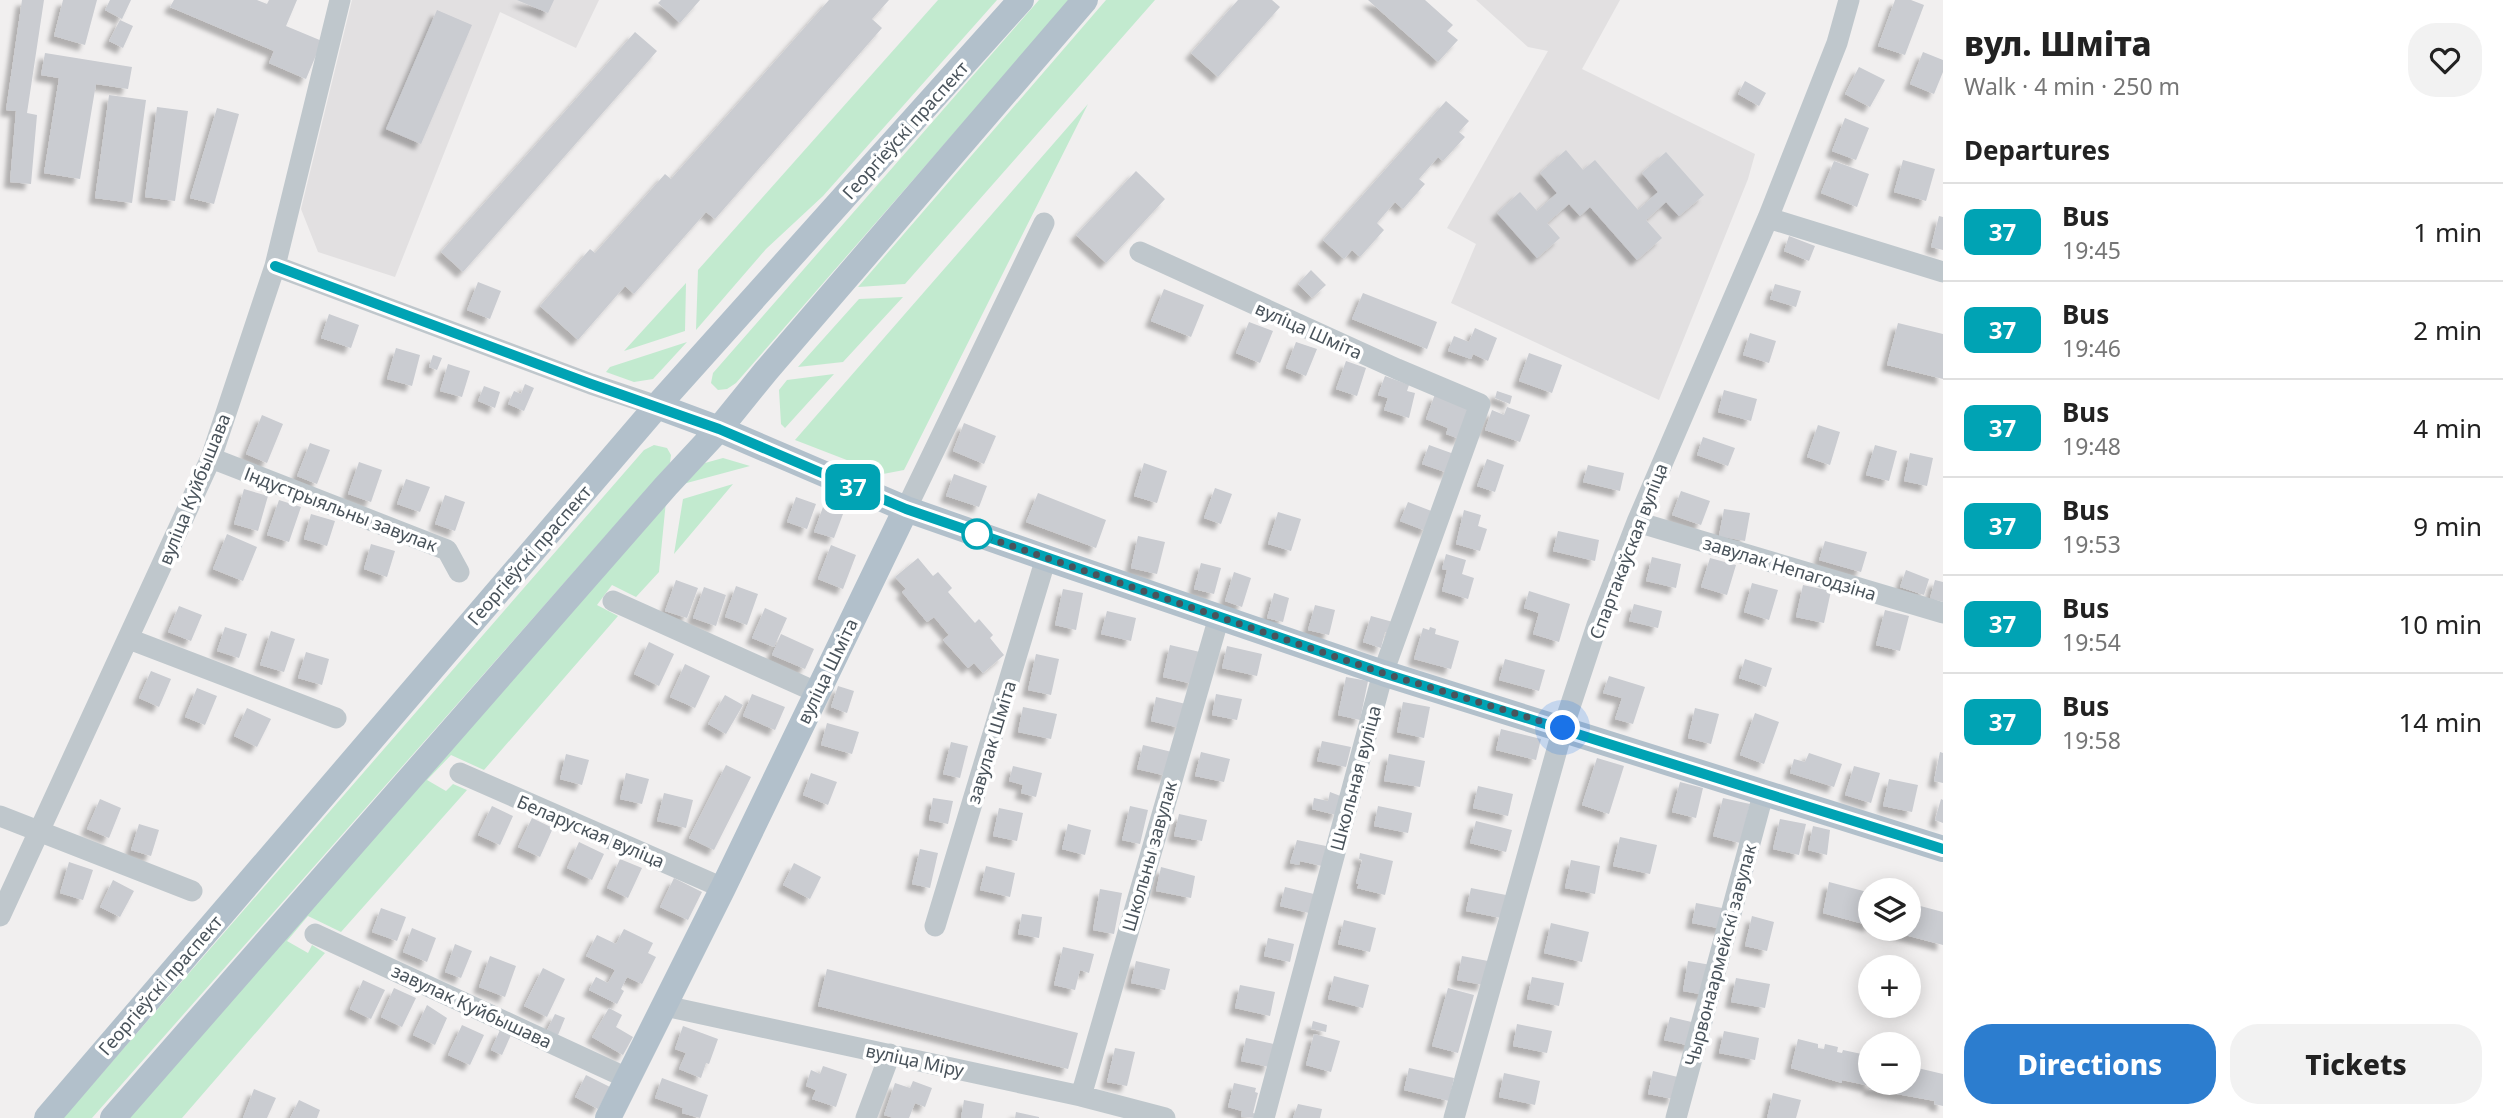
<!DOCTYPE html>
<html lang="en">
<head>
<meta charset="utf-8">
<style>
	body { margin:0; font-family:"Noto Sans",sans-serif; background:#f2f2f2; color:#222; height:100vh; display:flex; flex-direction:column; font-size:26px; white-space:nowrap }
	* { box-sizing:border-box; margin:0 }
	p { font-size:23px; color:#767676 }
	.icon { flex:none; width:38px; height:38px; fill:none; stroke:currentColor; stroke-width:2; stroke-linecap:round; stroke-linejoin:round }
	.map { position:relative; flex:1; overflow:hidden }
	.panel { display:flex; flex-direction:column; background:#fff; width:560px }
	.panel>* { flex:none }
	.badge { padding:0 14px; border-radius:10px; font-size:24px; line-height:46px }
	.fabs { position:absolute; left:1858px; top:878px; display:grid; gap:14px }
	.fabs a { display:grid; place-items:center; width:63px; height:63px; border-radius:50%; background:#fff; box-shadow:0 4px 18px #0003; font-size:35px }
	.you { position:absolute; width:35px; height:35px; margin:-18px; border:5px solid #fff; border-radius:50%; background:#1a73e8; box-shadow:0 0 0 10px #1a73e833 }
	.map>.badge { position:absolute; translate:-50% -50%; box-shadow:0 0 0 4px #fff }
	h2 { padding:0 21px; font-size:26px; line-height:63px }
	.round { display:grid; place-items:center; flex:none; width:74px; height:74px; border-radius:28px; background:#f2f2f2 }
	.headline { display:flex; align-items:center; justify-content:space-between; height:119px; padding:0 21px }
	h1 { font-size:33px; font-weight:800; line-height:52px }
	.cta { display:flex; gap:14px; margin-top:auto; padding:14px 21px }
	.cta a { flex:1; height:80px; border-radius:28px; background:#2c7dcf; color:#fff; font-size:28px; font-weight:800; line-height:80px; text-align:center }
	.cta a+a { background:#f2f2f2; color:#222 }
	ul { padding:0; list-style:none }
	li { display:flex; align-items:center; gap:21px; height:98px; padding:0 21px; border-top:2px solid #e0e0e0 }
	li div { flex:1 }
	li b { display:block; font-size:26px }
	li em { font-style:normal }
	li .badge { min-width:77px; font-weight:700; text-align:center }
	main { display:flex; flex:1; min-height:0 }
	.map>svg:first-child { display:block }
	.education { fill:#e2e0e1 }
	.green { fill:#c2eacf }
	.building { fill:#caccd1; filter:url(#shadow) }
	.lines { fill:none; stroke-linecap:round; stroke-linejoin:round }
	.minor { stroke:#bfc7cc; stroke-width:21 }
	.major { stroke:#b2c0cb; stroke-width:26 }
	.line-casing { stroke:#fff; stroke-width:16 }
	.line { stroke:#00a3b4; stroke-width:10 }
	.walk { stroke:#49535b; stroke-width:7; stroke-dasharray:0 12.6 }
	.stop-dot { fill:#fff; stroke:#00a3b4; stroke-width:3.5 }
	.labels { text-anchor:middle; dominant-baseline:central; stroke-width:7; stroke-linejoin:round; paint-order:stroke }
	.street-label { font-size:18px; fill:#49535b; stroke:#fff }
</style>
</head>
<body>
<main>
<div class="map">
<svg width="1943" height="1118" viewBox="0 0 1943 1118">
	<defs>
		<filter id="shadow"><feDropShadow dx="-6" dy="6" stdDeviation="2" flood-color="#0004"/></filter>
	</defs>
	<rect width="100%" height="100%" fill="#f1efef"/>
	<path class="education" d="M352 0H599L576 48 500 12 395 277 318 252 301 209Z
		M1476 0H1620L1582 69 1755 154 1748 179 1659 400 1451 303 1476 244 1447 228 1548 51 1528 47Z"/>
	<path class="green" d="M938 0H997L823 196 766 249 696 330 698 270Z
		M1039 0H1070L736 383 727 389 718 390 711 383 713 373Z
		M1106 0H1155L905 284 858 287Z
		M1088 104 904 470 883 474 795 440Z
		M686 283 685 331 624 351Z
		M903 297 843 362 798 367 859 299Z
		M687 342 653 379 634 382 606 372 610 367Z
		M834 374 785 428 781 424 779 390 787 380Z
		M654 445 667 448 671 455 670 463 92 1118H63L644 450Z
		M723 458 750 466 683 484 705 463Z
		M733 484 674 554 683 499Z
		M666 501 659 572 636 597 612 585 597 605 618 616 484 770 451 755 427 780 446 791 453 784 467 790 341 932 308 916 287 941 308 953 312 945 325 953 182 1118H125Z"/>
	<path class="building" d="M22 0H44L27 113 37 115 31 184 10 182 16 111 6 110Z
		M63 0H97L85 45 54 36Z
		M110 0H131L122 19 105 10Z
		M174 0H257L267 4 269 0H297L286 26 322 41 306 79 269 63 274 51 170 7Z
		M517 0H554L548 13Z
		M661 0H700L680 23 658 3Z
		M829 0H889L872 19 882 28 715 219 706 212 634 294 625 286 578 340 540 306 590 249 595 253 665 174 671 179Z
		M1238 0H1272L1280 7 1218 77 1191 53Z
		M1368 0H1425L1453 25 1447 31 1458 40 1438 62Z
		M1895 0H1911L1924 5 1905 55 1878 46Z
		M437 10 472 25 421 144 386 129Z
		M120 20 133 26 123 48 109 41Z
		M635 32 657 51 463 272 441 252Z
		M1923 52 1943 60V72L1934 94 1910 84Z
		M45 53 132 67 128 89 96 84 80 179 44 173 59 78 41 75Z
		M1859 67 1885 80 1870 107 1845 94Z
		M1745 81 1766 93 1759 106 1738 94Z
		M109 95 146 100 132 203 95 198Z
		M1446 101 1469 121 1459 132 1465 137 1443 161 1438 157 1419 179 1425 184 1403 209 1395 202 1377 223 1384 230 1360 257 1352 250 1344 259 1323 240Z
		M157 107 188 111 175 201 145 197Z
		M217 108 239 114 214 204 190 198Z
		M1845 118 1869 128 1856 160 1832 151Z
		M1566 150 1583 170 1595 160 1638 210 1658 192 1642 173 1666 152 1704 195 1679 216 1666 202 1646 220 1662 238 1637 260 1590 207 1580 216 1569 204 1547 223 1560 238 1537 258 1497 213 1520 192 1537 211 1557 193 1540 173Z
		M1903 160 1935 169 1926 201 1894 192Z
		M1834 161 1869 174 1857 207 1821 193Z
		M1136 171 1165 199 1106 263 1076 235Z
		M1939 216 1943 217V250L1931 247Z
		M1789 236 1815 246 1809 261 1784 251Z
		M1311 270 1326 285 1312 298 1298 284Z
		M478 282 501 291 490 319 467 310Z
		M1775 284 1801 291 1796 307 1770 299Z
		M1164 289 1204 305 1191 337 1151 321Z
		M1363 293 1437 322 1427 349 1352 319Z
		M329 314 359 325 351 348 321 338Z
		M1249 322 1273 331 1260 363 1236 353Z
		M1898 323 1943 334V379L1887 365Z
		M1475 328 1497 338 1488 361 1473 354 1471 359 1448 351 1454 336 1469 342Z
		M1750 333 1776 341 1769 363 1743 355Z
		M1296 342 1317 349 1306 376 1286 368Z
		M396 348 420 355 412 386 387 379Z
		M1529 353 1562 365 1552 393 1519 381Z
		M433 355 442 358 437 370 429 367Z
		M1346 361 1366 368 1357 396 1336 389Z
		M448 364 470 371 462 397 440 391Z
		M1385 376 1409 385 1407 391 1415 393 1409 418 1384 410 1388 398 1378 395Z
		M525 384 534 388 524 411 508 404 514 391 521 394Z
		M484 386 500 392 495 408 478 401Z
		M1724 390 1757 399 1751 421 1718 412Z
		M1497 391 1512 396 1510 404 1495 398Z
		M1435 394 1472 408 1460 439 1446 434 1448 428 1426 419Z
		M1507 407 1530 415 1520 442 1485 430 1492 410 1504 415Z
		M262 415 283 424 267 463 246 454Z
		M964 423 996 436 984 464 953 451Z
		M1818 425 1840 432 1830 465 1807 457Z
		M1703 437 1735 448 1728 466 1697 455Z
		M310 443 330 450 317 484 297 476Z
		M1429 445 1454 454 1448 473 1422 464Z
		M1875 445 1897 451 1889 481 1866 475Z
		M1910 453 1933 458 1927 486 1904 481Z
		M1487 459 1504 465 1495 492 1477 486Z
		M359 462 382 470 371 502 348 494Z
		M1144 463 1167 471 1157 503 1134 496Z
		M1588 465 1624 473 1620 491 1583 482Z
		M954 474 987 486 979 507 946 496Z
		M406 479 430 487 420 512 397 504Z
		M1215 488 1232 494 1221 524 1204 518Z
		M244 489 268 496 258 531 234 524Z
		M1681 491 1710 501 1701 525 1672 515Z
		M1038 493 1106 520 1096 548 1026 522Z
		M445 495 465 502 455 531 435 524Z
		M796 497 816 504 807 529 787 522Z
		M279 500 301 507 289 542 267 535Z
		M1408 502 1434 512 1426 531 1400 521Z
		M823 507 843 514 834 538 814 532Z
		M1724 509 1750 513 1745 541 1719 536Z
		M1464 510 1481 515 1478 526 1487 529 1480 551 1456 544Z
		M1278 512 1301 519 1291 551 1268 544Z
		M311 514 335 521 327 546 304 539Z
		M1558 531 1599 540 1595 561 1553 551Z
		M227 534 257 547 243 581 213 569Z
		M1138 536 1165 542 1157 574 1131 568Z
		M1825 541 1867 552 1861 572 1819 560Z
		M371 544 395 551 387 577 364 569Z
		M831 545 856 555 843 589 818 579Z
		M1446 554 1466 560 1462 574 1474 578 1468 599 1442 591 1447 570 1442 569Z
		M1652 557 1681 564 1676 588 1646 581Z
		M918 558 933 576 938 572 952 588 948 592 975 623 979 619 993 635 990 638 1004 655 983 673 974 663 968 668 943 640 949 635 934 617 927 622 902 592 906 589 895 577Z
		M1710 558 1736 565 1727 595 1701 587Z
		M1201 563 1221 568 1214 594 1194 589Z
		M1906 570 1929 579 1924 595 1900 587Z
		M1234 572 1251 578 1242 607 1225 601Z
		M676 580 698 588 687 618 665 611Z
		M1935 580 1943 582V602L1930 598Z
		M1752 583 1778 590 1769 620 1744 612Z
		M1803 585 1831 591 1824 623 1796 617Z
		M736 586 758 594 747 625 725 617Z
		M704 587 726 595 716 626 693 618Z
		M1063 589 1083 593 1076 630 1055 625Z
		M1529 591 1570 604 1559 642 1533 634 1539 613 1524 608Z
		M1274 593 1289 598 1283 622 1267 618Z
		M1634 604 1662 611 1658 628 1629 621Z
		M1315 605 1335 610 1329 635 1308 630Z
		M179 606 202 615 191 641 168 632Z
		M765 608 787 618 774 647 752 638Z
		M1885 610 1909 616 1900 651 1876 645Z
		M1107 611 1136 618 1131 641 1101 634Z
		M1371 616 1393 622 1389 634 1385 632 1381 648 1363 642Z
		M225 627 247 634 239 658 217 651Z
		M1430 627 1436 629 1435 634 1459 641 1451 669 1414 659 1423 628 1429 630Z
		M271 631 295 639 284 672 260 665Z
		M781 634 814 649 805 669 772 655Z
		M649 642 674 654 659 686 634 674Z
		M1170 645 1200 652 1193 684 1163 677Z
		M1227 646 1262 654 1257 676 1222 668Z
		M306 652 329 659 322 685 298 678Z
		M1036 654 1059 659 1051 695 1028 690Z
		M1505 659 1545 670 1539 691 1499 680Z
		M1745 659 1772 668 1766 687 1739 678Z
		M685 664 710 676 695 708 670 697Z
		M151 671 171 679 159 707 139 698Z
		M1609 676 1645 687 1633 724 1615 719 1622 698 1603 693Z
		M1346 677 1368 681 1360 720 1338 715Z
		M838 686 854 691 847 713 831 707Z
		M197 688 217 696 205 725 185 717Z
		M752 694 785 707 775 730 743 716Z
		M1216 694 1242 699 1237 720 1212 715Z
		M725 695 743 705 726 734 708 724Z
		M1156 697 1186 704 1180 728 1151 721Z
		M1403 702 1430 707 1424 738 1397 732Z
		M1023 707 1057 714 1051 739 1018 732Z
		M247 708 271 719 257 747 234 736Z
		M1695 708 1719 714 1711 744 1688 738Z
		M1755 713 1779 722 1764 764 1740 755Z
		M827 723 859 732 852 754 821 745Z
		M1501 729 1541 739 1536 760 1496 750Z
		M1322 741 1351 747 1346 767 1317 761Z
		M951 742 968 746 960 778 943 774Z
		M1143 745 1172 752 1167 776 1137 769Z
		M1201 752 1230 759 1224 782 1195 776Z
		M1940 752 1943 753V783L1934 781Z
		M1809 753 1842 764 1834 787 1790 773 1794 759 1805 762Z
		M566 754 589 760 582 785 560 779Z
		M1389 754 1425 761 1420 787 1384 781Z
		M1597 758 1624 766 1609 814 1582 805Z
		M726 765 751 777 714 850 689 838Z
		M1013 766 1042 773 1036 797 1021 793 1023 785 1009 781Z
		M1854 766 1880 773 1871 803 1845 795Z
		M626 773 649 779 642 804 620 799Z
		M811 773 837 782 828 805 803 795Z
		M1889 779 1918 785 1912 812 1883 806Z
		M1680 782 1703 788 1696 818 1672 812Z
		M1478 786 1513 794 1508 816 1473 808Z
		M1330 792 1343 797 1336 815 1312 809 1314 798 1328 801Z
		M664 793 693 800 686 828 657 821Z
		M933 798 953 801 948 824 929 820Z
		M1723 798 1750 804 1740 843 1713 836Z
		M100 799 121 808 109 838 87 829Z
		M1941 799 1943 800V823L1935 820Z
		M492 806 513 816 500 845 478 835Z
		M1130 806 1148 810 1140 844 1122 840Z
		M1378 806 1412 813 1408 833 1374 826Z
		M999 808 1023 813 1017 841 993 836Z
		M1179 814 1207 820 1202 841 1174 836Z
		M532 818 553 828 540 857 518 847Z
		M1780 819 1806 824 1799 855 1773 849Z
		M1476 821 1512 830 1506 852 1470 843Z
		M139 824 159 830 151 856 131 850Z
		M1068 824 1091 830 1085 855 1062 849Z
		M1813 826 1830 830 1827 855 1808 850Z
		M1620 837 1657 845 1650 874 1613 866Z
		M1297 840 1326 846 1322 866 1300 861 1299 865 1290 863Z
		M579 842 604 854 592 880 567 868Z
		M920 849 938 853 930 888 912 884Z
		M1360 853 1393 861 1385 895 1357 888 1359 884 1356 883 1362 860 1359 859Z
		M620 859 642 868 628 898 607 888Z
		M1571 860 1600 866 1595 894 1565 888Z
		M69 862 93 870 83 900 60 893Z
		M794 863 821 877 810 899 783 885Z
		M986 866 1015 873 1010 897 980 890Z
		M1161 867 1195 876 1191 898 1156 891Z
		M674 878 702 892 688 920 660 907Z
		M113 880 134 891 120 917 100 907Z
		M1829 882 1871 893V926L1823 913Z
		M1285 887 1314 894 1309 913 1280 906Z
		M1471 888 1506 895 1501 918 1466 911Z
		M1100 889 1122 893 1114 934 1093 930Z
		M1696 903 1727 909 1723 929 1692 923Z
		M1909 903 1943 912V945L1886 930 1909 929Z
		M381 908 406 917 397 941 372 932Z
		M1022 914 1042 917 1039 938 1018 934Z
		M1752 916 1774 922 1767 951 1745 946Z
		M1344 920 1376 928 1370 952 1338 944Z
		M1551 923 1589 932 1582 962 1544 953Z
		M412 928 436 938 427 962 403 952Z
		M624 929 653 943 648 953 656 957 642 984 627 977 621 989 624 991 617 1004 589 990 596 977 608 983 615 970 586 956 597 935 616 944Z
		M1268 938 1294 944 1290 962 1264 956Z
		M455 944 472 951 461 978 445 972Z
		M1063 947 1094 954 1089 973 1080 970 1075 990 1054 985Z
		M490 956 516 966 505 997 479 987Z
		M1462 956 1488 961 1483 985 1457 980Z
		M1136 961 1170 969 1165 990 1131 983Z
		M1688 961 1711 965 1705 995 1683 991Z
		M543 968 565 979 547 1017 524 1006Z
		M827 969 1078 1033 1068 1069 818 1006Z
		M1334 976 1369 985 1363 1008 1328 999Z
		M1532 977 1564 983 1559 1006 1527 999Z
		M1736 978 1770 984 1765 1008 1731 1002Z
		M363 980 385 990 371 1019 350 1009Z
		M1240 985 1275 992 1270 1016 1235 1008Z
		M394 988 416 998 402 1027 381 1017Z
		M1448 988 1474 995 1458 1053 1432 1046Z
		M427 1005 447 1018 435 1045 413 1035Z
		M609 1008 622 1015 616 1027 633 1037 623 1055 592 1037Z
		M555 1014 565 1018 558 1035 547 1030Z
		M1670 1017 1696 1023 1691 1046 1664 1040Z
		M1313 1021 1327 1025 1326 1032 1311 1029Z
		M1517 1024 1552 1031 1547 1053 1513 1046Z
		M462 1025 484 1035 470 1065 448 1055Z
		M683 1026 718 1039 709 1064 706 1063 701 1078 679 1069 686 1053 675 1049Z
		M500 1030 511 1035 502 1055 491 1050Z
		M1724 1031 1759 1038 1755 1060 1719 1053Z
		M1314 1034 1340 1041 1331 1072 1306 1065Z
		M1246 1038 1274 1044 1269 1067 1241 1061Z
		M1798 1039 1818 1044V1048L1824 1049 1825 1044 1838 1047 1837 1052 1842 1053 1843 1050 1871 1056V1083H1909V1066L1943 1074V1106L1934 1104 1935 1101 1869 1089 1870 1086 1842 1080V1083L1791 1068Z
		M1115 1048 1135 1052 1127 1086 1107 1082Z
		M823 1066 847 1074 836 1107 812 1099 816 1090 806 1086 811 1070 820 1074Z
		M1409 1068 1454 1078 1449 1101 1404 1090Z
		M1653 1071 1678 1077 1673 1099 1648 1094Z
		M1504 1073 1540 1081 1535 1105 1499 1097Z
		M586 1075 610 1087 598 1109 575 1097Z
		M662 1078 708 1095 700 1118 682 1113 683 1108 655 1098Z
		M913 1081 932 1088 925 1107 915 1103 909 1118H894L884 1115 895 1083 910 1088Z
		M1234 1083 1256 1088 1255 1092 1258 1093 1253 1113 1256 1114 1255 1118 1241 1117 1242 1111 1228 1107Z
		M254 1089 276 1098 267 1118H243Z
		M1773 1093 1801 1100 1796 1118H1767Z
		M299 1100 320 1110 317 1118H290Z
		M964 1100 984 1104 982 1118H961Z
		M1298 1104 1322 1109 1320 1118H1293Z
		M1016 1112 1039 1117V1118H1015Z"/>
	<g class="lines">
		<path class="minor" d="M1768 218 1943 272
			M1140 252 1397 369 1480 404 1383 673 1264 1118
			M275 266 591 384 657 406
			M211 458 447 550 459 572
			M906 509 1044 223
			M1637 522 1943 613
			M613 601 816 692
			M129 639 336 718
			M460 773 723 888
			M0 816 192 891
			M0 916 211 458 275 266 340 0
			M935 926 1046 558
			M315 934 629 1079
			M665 1006 1081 1096 1165 1118
			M1081 1096 1219 617
			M866 1118 890 1054
			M1454 1118 1563 728 1597 625 1637 522 1768 218 1837 43 1849 0
			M1676 1118 1764 791"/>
		<path class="major" d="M657 406 719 429 906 509 1046 558 1383 673 1943 849
			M47 1118 657 406 1021 0
			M113 1118 666 486 719 429 766 371 1085 0
			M608 1118 723 888 906 509"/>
	</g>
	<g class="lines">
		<g class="line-casing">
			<path id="line" d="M275 266 591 384 719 429 906 509 1383 673 1943 849"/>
		</g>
		<use href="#line" class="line"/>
		<path class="walk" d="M977 534 1383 673 1563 728"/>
	</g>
	<circle class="stop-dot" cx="977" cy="534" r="14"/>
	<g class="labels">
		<g class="street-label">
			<text transform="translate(905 130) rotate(-48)">Георгіеўскі праспект</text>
			<text transform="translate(1309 330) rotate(24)">вуліца Шміта</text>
			<text transform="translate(194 489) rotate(-68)">вуліца Куйбышава</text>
			<text transform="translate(341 509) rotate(21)">Індустрыяльны завулак</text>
			<text transform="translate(1628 551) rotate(-69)">Спартакаўская вуліца</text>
			<text transform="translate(529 555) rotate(-49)">Георгіеўскі праспект</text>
			<text transform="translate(1790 568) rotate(17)">завулак Непагодзіна</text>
			<text transform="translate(827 671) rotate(-64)">вуліца Шміта</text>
			<text transform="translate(991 742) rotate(-73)">завулак Шміта</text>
			<text transform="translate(1355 778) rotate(-75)">Школьная вуліца</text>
			<text transform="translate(591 831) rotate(23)">Беларуская вуліца</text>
			<text transform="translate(1149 856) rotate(-74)">Школьны завулак</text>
			<text transform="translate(1720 955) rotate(-75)">Чырвонаармейскі завулак</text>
			<text transform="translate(160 985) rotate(-49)">Георгіеўскі праспект</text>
			<text transform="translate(472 1006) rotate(25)">завулак Куйбышава</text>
			<text transform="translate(915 1060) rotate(12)">вуліца Міру</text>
		</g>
	</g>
</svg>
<div class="fabs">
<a><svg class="icon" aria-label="layers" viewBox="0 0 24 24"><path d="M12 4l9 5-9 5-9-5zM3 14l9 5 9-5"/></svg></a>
<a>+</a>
<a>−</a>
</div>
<div class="you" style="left:1563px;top:728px"></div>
<b class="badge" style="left:853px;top:487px;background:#00a3b4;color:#fff">37</b>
</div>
<section class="panel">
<div class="headline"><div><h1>вул. Шміта</h1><p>Walk · 4 min · 250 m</p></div><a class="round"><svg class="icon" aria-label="heart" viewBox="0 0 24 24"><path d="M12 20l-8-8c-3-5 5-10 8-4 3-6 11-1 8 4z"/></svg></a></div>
<h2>Departures</h2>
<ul>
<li><span class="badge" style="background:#00a3b4;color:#fff">37</span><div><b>Bus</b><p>19:45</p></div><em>1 min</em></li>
<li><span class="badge" style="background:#00a3b4;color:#fff">37</span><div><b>Bus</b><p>19:46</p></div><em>2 min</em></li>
<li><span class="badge" style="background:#00a3b4;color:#fff">37</span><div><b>Bus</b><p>19:48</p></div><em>4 min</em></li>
<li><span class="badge" style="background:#00a3b4;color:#fff">37</span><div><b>Bus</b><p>19:53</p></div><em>9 min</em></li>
<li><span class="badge" style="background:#00a3b4;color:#fff">37</span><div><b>Bus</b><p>19:54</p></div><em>10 min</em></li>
<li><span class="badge" style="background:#00a3b4;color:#fff">37</span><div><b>Bus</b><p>19:58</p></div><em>14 min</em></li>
</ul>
<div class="cta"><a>Directions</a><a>Tickets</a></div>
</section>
</main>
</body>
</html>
